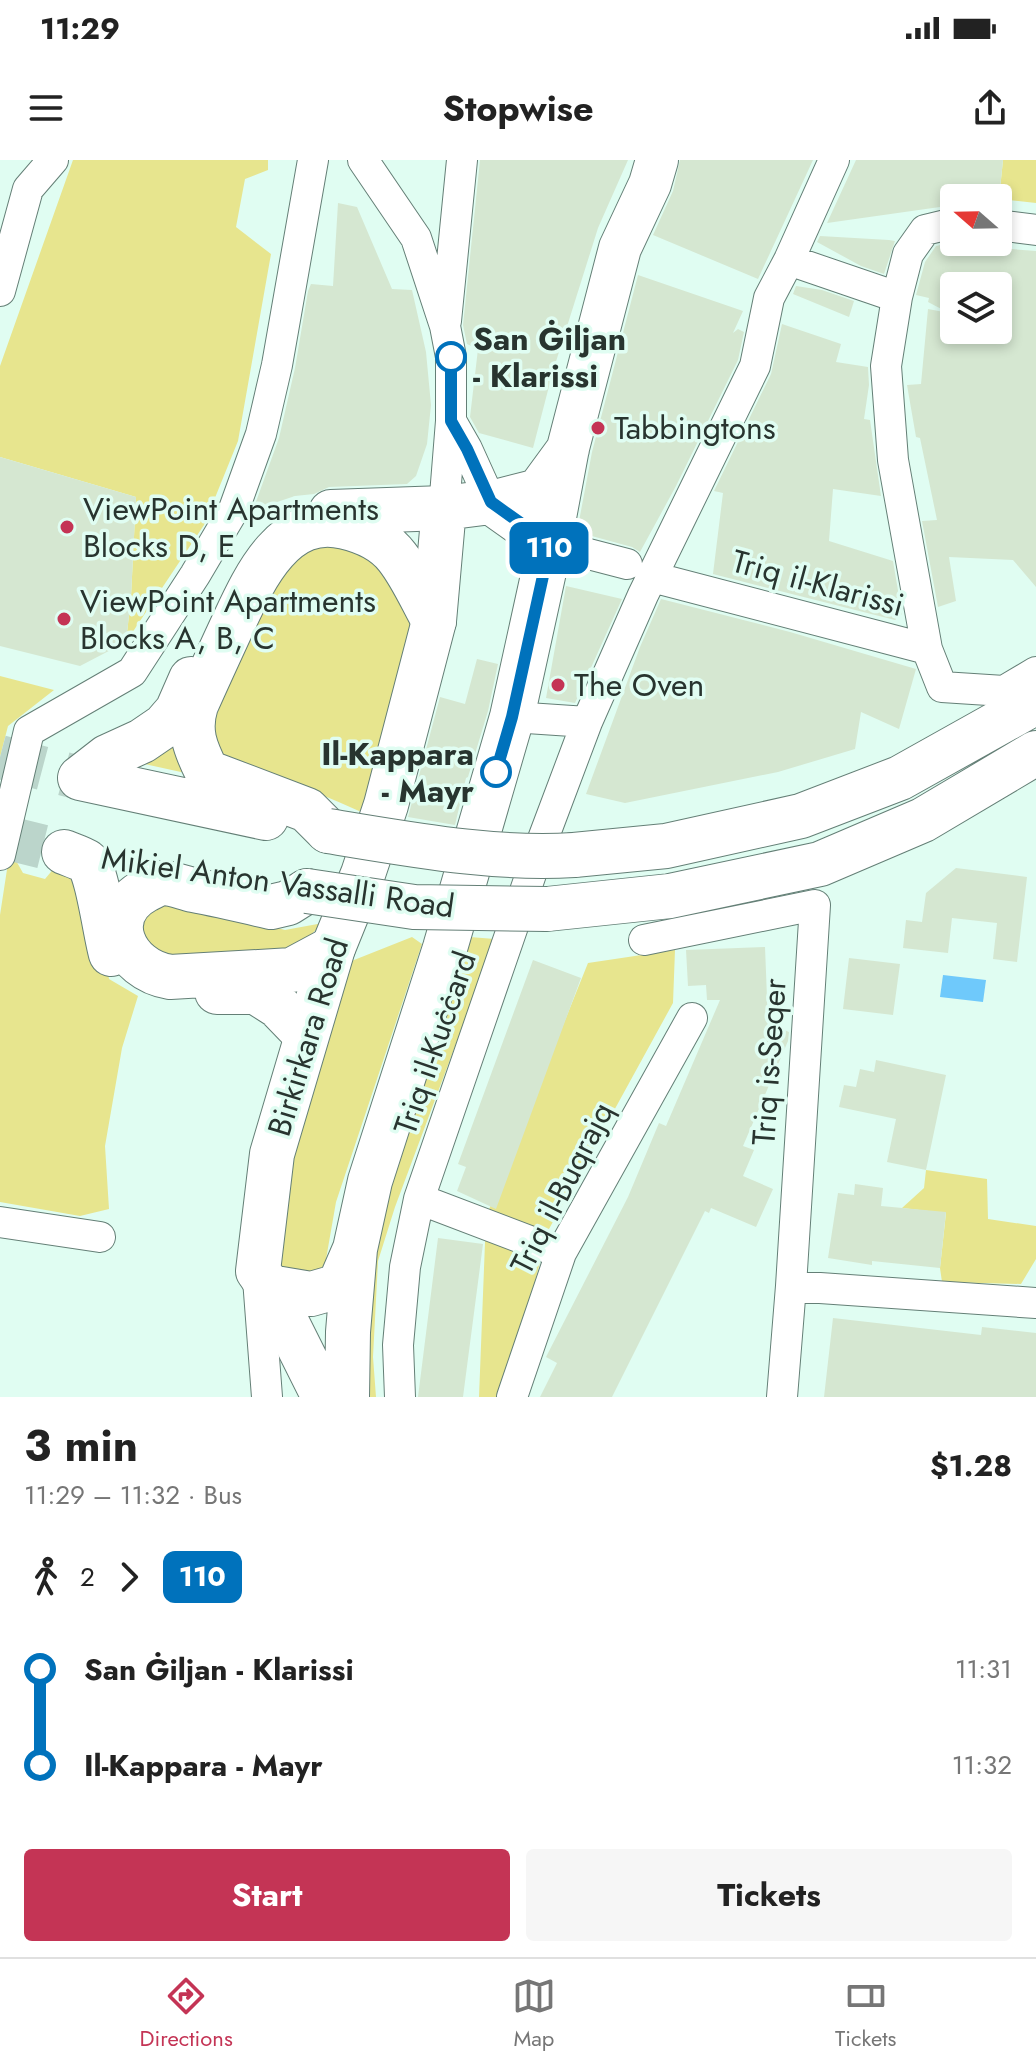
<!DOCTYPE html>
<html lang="en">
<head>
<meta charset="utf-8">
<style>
	body { margin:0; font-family:Jost,sans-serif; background:#f6f6f6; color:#222; height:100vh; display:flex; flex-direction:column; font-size:30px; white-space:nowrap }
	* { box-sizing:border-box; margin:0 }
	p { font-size:26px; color:#767676 }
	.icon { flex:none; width:44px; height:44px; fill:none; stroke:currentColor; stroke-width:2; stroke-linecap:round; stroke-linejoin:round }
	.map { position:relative; height:1237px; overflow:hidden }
	.sheet { display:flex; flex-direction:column; background:#fff; flex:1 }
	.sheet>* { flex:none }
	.badge { padding:0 16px; border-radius:12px; font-size:28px; line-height:52px }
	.needle { width:52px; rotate:290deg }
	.tools { position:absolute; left:940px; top:24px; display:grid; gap:16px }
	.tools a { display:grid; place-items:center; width:72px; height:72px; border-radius:8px; background:#fff; box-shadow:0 4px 12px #0003; font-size:40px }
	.map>.badge { position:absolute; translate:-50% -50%; box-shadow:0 0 0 4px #fff }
	.legs { display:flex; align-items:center; gap:12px; height:88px; padding:0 24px; font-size:26px }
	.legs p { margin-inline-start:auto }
	.headline { display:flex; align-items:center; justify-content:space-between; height:136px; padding:0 24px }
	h1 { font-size:44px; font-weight:700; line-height:60px }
	.cta { display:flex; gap:16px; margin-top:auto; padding:16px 24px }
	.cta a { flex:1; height:92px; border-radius:8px; background:#c43455; color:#fff; font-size:32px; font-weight:700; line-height:92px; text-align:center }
	.cta a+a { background:#f6f6f6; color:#222 }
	ul { padding:0 24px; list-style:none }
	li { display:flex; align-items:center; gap:28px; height:96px; font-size:30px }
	li i { display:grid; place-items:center; width:12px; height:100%; margin:0 10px; background:currentColor }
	li i::after { content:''; width:20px; height:20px; margin:-10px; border:6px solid; border-radius:50%; background:#fff }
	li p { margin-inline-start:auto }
	li:first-child i { background:linear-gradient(#0000 50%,currentColor 0) }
	li:last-child i { background:linear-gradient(currentColor 50%,#0000 0) }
	.status { display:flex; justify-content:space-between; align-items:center; height:56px; padding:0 40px; background:#fff; direction:ltr }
	.status svg { height:22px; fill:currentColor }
	header { display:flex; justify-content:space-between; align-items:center; height:104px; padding:0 24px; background:#fff; font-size:36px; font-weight:700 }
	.dock { display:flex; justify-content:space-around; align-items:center; height:112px; border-top:2px solid #e0e0e0; background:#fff; font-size:22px; color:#767676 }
	.dock a { display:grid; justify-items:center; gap:4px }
	.dock .on { color:#c43455 }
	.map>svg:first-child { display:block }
	.green { fill:#e7e58e }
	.water { fill:#6fc9fb }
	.building { fill:#d5e7d1; fill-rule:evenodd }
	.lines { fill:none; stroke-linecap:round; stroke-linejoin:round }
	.highway-tunnel { stroke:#bbd5cb; stroke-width:44; stroke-dasharray:44 22; stroke-linecap:butt }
	.street-casing { stroke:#647f76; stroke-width:32 }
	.secondary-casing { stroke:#647f76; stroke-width:44 }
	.primary-casing { stroke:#647f76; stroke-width:46 }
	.highway-casing { stroke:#647f76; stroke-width:46 }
	.street { stroke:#fff; stroke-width:30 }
	.secondary { stroke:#fff; stroke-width:42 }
	.primary { stroke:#fff; stroke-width:44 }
	.highway { stroke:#fff; stroke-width:44 }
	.highway-bridge-casing { stroke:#647f76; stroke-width:46; stroke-linecap:butt }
	.highway-bridge { stroke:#fff; stroke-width:44 }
	.line-1-casing { stroke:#fff; stroke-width:18 }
	.line-1 { stroke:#0072bc; stroke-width:12 }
	.stop-1-dot { fill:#fff; stroke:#0072bc; stroke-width:4 }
	.poi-dot { fill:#c43455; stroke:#e0fdf2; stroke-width:3 }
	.labels { text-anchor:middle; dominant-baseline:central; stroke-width:7; stroke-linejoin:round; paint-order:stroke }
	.stop-label { font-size:32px; font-weight:bold; fill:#28342f; stroke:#e0fdf2; text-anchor:start }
	.poi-label { font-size:32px; fill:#28342f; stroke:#e0fdf2; text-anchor:start }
	.street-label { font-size:32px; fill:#28342f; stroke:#e0fdf2 }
</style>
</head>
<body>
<div class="status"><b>11:29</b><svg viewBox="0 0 49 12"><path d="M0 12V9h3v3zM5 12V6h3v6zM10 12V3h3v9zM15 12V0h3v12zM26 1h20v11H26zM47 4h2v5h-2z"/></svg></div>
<header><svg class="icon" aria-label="menu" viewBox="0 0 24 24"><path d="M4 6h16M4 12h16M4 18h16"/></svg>Stopwise<svg class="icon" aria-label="share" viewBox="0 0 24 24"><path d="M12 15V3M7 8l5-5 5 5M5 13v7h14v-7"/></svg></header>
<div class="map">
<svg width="1036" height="1237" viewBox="0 0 1036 1237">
	<rect width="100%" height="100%" fill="#e0fdf2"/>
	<path class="green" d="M73 0H268V10L245 19 236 67 271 94 238 281 204 365 126 482 131 437 136 337 0 297V206Z
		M1003 0H1036V43L999 39Z
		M326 381 349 384 404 425 414 474 368 655C317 631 264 613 212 590L211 549 255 471 278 415 296 395Z
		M0 516 54 530 8 566 0 597Z
		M175 577 190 614 140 603Z
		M10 690 23 713 45 719 55 707 89 715 109 819 138 836 122 888 105 986 109 1049 80 1056 0 1042V755Z
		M164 739 285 770 323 763 294 791 146 800 135 757Z
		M457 776 495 779 395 1047 378 1101 373 1197 376 1237H359L363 1096Z
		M412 777 422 784 336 1042 325 1105 313 1114 280 1109 288 990 349 802Z
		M675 790 673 843 549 1069 504 1237H479L486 1057 588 803Z
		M926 1010 987 1019 988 1059 1036 1066V1099L1021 1124 942 1122 940 1108 946 1053 902 1048 924 1028Z"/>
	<path class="water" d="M943 815 986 820 983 842 940 837Z"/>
	<path class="building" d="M480 0H628L598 68 553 211 533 288 479 273 470 257 478 189 467 184 463 165Z
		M680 0H813L758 119 653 75 673 31Z
		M856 0H1003L999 38H954V45L827 63Z
		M338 43 357 47 392 129 412 130 426 192 431 245 427 284 416 316 407 324 329 327 314 334 295 336 253 350 279 278 295 208 308 131 311 124 333 126Z
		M820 76 889 80 895 81 884 114 861 106 817 82Z
		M945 84 1036 91V427L1013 400 949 397 956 441 938 447 922 361 937 360 920 278 916 277 907 225 921 224 928 149 949 153 928 142 929 138 916 135 925 102 936 86ZM954 126H998V170H954Z
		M638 115 743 151 733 173 738 169 744 172 738 200 676 326 640 392 632 387 577 372 592 292Z
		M796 126 822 130 854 141 849 157 793 134Z
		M782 164 841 184 836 202 868 207 869 225 864 259 870 260 881 336 833 329 829 381 893 401 902 454 895 460 713 414 723 333 714 331 771 214Z
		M0 297 136 337 131 437 126 482 80 506 0 486Z
		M566 426 622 439 575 543 546 538Z
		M661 439 790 472 916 509 899 569 861 552 855 589 778 612 625 643 586 634 640 487Z
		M477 499 498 504 488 551 468 617 466 618 455 665 408 657 440 537 465 544Z
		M956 708 1027 717 1017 802 993 799 997 763 952 758 948 793 903 788 906 760 922 762 926 733Z
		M765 787 768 863 789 872 788 881 743 986 754 990 743 1016 773 1029 756 1067 711 1048 709 1053 705 1051 612 1237H540L557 1203 546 1197 628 1037 659 963 666 966 720 840H707L706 825 688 826 686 790Z
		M849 798 900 804 893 855 843 849Z
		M533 800 581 818 496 1049 457 1031 466 1007 458 1004Z
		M876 900 946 915 926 1010 887 1002 896 959 839 947 844 925 856 927 860 909 874 912Z
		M855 1024 883 1028 881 1046 946 1052 940 1108 872 1101V1105L828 1098 838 1033 854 1035Z
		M438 1078 483 1084 463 1237H418Z
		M833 1158 981 1175 982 1167 1036 1173V1237H824Z"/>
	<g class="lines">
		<path class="highway-tunnel" d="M0 597 80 618
			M0 676 64 692"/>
		<g class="street-casing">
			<path id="street" d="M363 0 416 78 445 166 451 197V261L444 348
				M954 63 925 70 908 94 897 137 886 206 893 300 927 489 942 527 1004 531 1036 512
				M998 65 1036 70
				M789 100 897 137
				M0 131 28 29 53 0
				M446 161 462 0
				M451 261 467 289 491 342
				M550 384 627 404
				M652 417 927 489
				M512 557 587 562 643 435 755 206 769 138 789 100 834 0
				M0 695 29 571 132 512 195 415 234 349 261 274 277 205 313 0
				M644 780 815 745 791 1126 782 1237
				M419 1039 561 1093
				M0 1062 100 1077
				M258 1119 267 1237
				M791 1126 1036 1143
				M400 1237 398 1185 405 1107 419 1039 543 679 587 562
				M512 1237 561 1093 692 858"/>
		</g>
		<g class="secondary-casing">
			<path id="secondary" d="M491 342 538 330 568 289
				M550 384 568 288 620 88 650 24 657 0"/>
		</g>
		<g class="primary-casing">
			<path id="primary" d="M269 1127 311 1134 339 1126 355 1089
				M324 1237 269 1127 258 1111 272 994 333 788 363 714 386 645 434 461 444 348 491 342 550 384 512 557 445 788 370 1021 355 1089 348 1172 347 1237"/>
		</g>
		<g class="highway-casing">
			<path id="highway" d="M331 352 444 348
				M80 618 107 597 142 581 164 566 177 551 191 519
				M80 618 266 658
				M328 671 307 650 207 612C195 588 188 571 196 545 208 518 220 492 232 466 253 421 283 351 345 367 366 372 384 380 397 397 412 416 422 440 434 461
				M64 692C71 695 81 698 87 702 97 709 106 778 111 794
				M574 695 666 686 801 656 900 618 1036 542
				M307 731 288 743 271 747C245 741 219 735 193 730 184 728 172 723 163 723 157 724 150 728 146 730 99 755 124 810 170 817L292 810 333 788
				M547 749 670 736 820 704 923 660 1036 593
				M217 832H256L278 846 306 875"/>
		</g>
		<use href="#street" class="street"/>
		<use href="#secondary" class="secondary"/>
		<use href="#primary" class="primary"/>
		<use href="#highway" class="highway"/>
		<g class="highway-bridge-casing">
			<path id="highway-bridge" d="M328 671C409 684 491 700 574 695
				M307 731 414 747 547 749"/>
		</g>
		<use href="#highway-bridge" class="highway-bridge"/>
	</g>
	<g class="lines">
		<g class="line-1-casing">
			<path id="line-1" d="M451 197V261L467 289 491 342 550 384 512 557 496 612"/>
		</g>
		<use href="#line-1" class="line-1"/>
	</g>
	<g class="stop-1-dot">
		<circle cx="451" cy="197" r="14"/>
		<circle cx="496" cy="612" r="14"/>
	</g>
	<g class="poi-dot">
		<circle cx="598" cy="268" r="8"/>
		<circle cx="67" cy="367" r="8"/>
		<circle cx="64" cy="459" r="8"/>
		<circle cx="558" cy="525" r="8"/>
	</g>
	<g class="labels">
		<g class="stop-label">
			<text x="473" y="179">San Ġiljan<tspan x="473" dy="37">- Klarissi</tspan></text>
			<text x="474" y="594" text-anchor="end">Il-Kappara<tspan x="474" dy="37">- Mayr</tspan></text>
		</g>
		<g class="poi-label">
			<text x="614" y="268">Tabbingtons</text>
			<text x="83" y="349">ViewPoint Apartments<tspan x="83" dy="37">Blocks D, E</tspan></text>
			<text x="80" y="441">ViewPoint Apartments<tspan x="80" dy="37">Blocks A, B, C</tspan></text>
			<text x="574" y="525">The Oven</text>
		</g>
		<g class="street-label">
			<text transform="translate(818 423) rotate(15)">Triq il-Klarissi</text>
			<text transform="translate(278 722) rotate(8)">Mikiel Anton Vassalli Road</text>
			<text transform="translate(308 877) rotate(-73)">Birkirkara Road</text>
			<text transform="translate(435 883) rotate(-71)">Triq il-Kuċċard</text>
			<text transform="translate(769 902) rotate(-86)">Triq is-Seqer</text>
			<text transform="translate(562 1028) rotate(-63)">Triq il-Buqrajq</text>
		</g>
	</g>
</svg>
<div class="tools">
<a><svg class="needle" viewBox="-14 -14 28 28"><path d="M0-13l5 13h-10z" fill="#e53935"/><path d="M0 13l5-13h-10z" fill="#767676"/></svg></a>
<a><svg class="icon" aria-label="layers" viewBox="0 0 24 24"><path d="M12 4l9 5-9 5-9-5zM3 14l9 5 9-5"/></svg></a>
</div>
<b class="badge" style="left:549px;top:388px;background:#0072bc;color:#fff">110</b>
</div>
<section class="sheet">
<div class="headline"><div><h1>3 min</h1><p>11:29 – 11:32 · Bus</p></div><b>$1.28</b></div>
<div class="legs"><svg class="icon" aria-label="walk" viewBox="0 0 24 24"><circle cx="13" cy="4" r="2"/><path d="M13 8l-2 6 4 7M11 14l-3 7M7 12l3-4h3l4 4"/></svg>2<svg class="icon" aria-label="forward" viewBox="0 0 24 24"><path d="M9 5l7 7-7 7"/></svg><b class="badge" style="background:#0072bc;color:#fff">110</b></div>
<ul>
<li><i style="color:#0072bc"></i><b>San Ġiljan - Klarissi</b><p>11:31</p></li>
<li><i style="color:#0072bc"></i><b>Il-Kappara - Mayr</b><p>11:32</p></li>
</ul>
<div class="cta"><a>Start</a><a>Tickets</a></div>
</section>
<nav class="dock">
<a class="on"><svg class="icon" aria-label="directions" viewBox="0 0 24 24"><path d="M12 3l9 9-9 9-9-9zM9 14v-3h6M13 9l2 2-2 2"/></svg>Directions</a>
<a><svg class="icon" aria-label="map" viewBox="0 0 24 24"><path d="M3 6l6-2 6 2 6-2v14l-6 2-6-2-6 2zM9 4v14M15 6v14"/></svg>Map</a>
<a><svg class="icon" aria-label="tickets" viewBox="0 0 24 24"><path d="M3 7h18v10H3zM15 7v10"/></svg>Tickets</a>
</nav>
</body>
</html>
